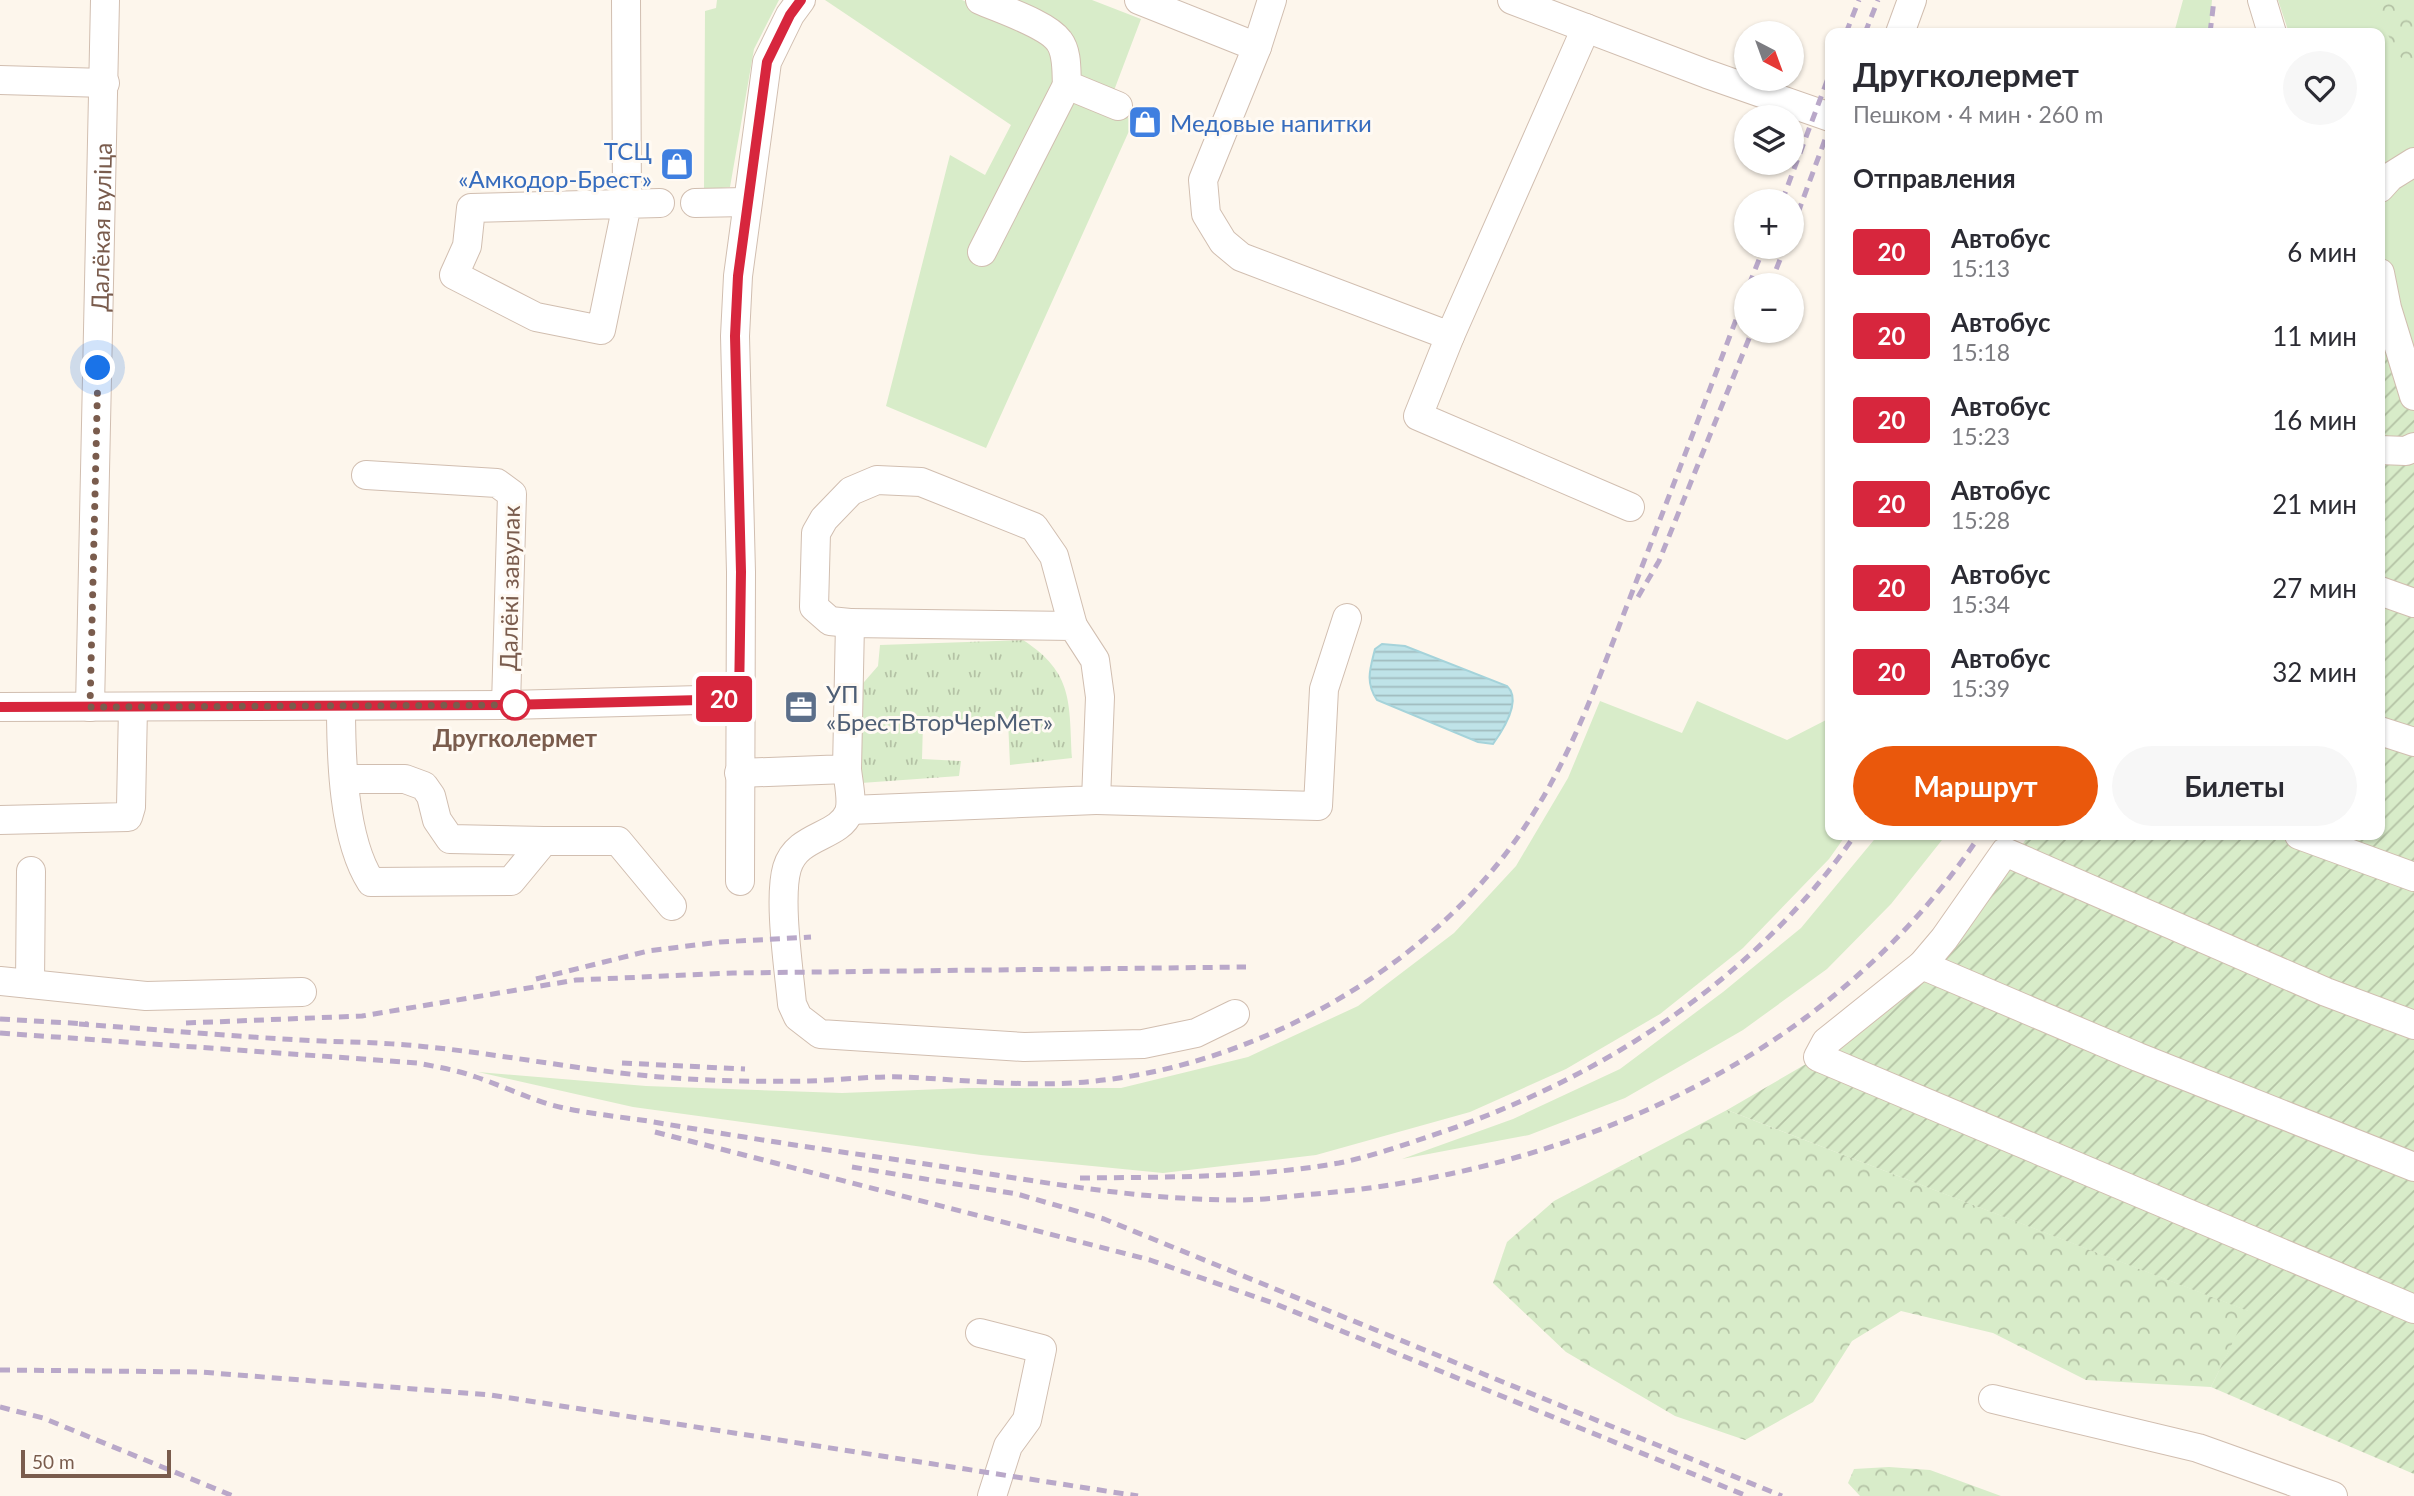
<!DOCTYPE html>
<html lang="ru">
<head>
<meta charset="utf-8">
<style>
	body { margin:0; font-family:Lato,sans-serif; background:#f7f7f7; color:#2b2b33; height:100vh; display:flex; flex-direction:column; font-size:26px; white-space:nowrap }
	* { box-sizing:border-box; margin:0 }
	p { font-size:23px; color:#7c7c81 }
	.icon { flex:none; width:38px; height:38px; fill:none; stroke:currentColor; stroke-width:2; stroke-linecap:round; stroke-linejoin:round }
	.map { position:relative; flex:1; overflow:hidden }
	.sheet { position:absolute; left:1825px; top:28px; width:560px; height:812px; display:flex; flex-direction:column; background:#fff; border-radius:14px; box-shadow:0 2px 5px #0004 }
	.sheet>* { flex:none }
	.badge { padding:0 14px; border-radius:5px; font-size:24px; line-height:46px }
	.needle { width:46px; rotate:139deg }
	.tools { position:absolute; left:1734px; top:21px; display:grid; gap:14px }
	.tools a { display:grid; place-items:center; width:70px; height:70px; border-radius:50%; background:#fff; box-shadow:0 2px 5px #0004; font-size:35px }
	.scale { position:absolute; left:21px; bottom:18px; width:150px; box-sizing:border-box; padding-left:7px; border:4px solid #7a5c4d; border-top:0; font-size:19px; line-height:24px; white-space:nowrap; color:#7a5c4d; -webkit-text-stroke:5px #fffaf3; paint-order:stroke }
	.you { position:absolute; width:35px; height:35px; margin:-18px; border:5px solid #fff; border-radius:50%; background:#1a73e8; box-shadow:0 0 0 10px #1a73e833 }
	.map>.badge { position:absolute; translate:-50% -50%; box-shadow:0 0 0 4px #fff }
	h2 { padding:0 28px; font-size:26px; line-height:63px }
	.round { display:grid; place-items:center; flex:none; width:74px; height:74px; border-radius:37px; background:#f7f7f7 }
	.head { display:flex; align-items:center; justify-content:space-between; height:119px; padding:0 28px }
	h1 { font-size:33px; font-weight:700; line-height:52px }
	.button { display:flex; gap:14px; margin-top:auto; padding:14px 28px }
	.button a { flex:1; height:80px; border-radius:42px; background:#ea580c; color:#fff; font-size:28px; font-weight:700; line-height:80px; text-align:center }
	.button a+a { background:#f7f7f7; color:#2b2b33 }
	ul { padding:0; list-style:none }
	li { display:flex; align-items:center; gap:21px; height:84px; padding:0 28px }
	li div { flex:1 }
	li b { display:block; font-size:26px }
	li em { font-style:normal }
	li .badge { min-width:77px; font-weight:700; text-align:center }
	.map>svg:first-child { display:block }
	.grass { fill:#d8ecc9 }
	.forest { fill:url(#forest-crowns) }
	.park { fill:url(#park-tufts) }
	.garden { fill:url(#garden-furrows) }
	.water { fill:url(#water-rules); stroke:#a5d3da; stroke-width:2 }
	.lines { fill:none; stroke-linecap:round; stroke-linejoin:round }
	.minor-casing { stroke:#d1beb0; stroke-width:30 }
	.minor { stroke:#fff; stroke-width:28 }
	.rail { stroke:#b9a8c9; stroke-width:5; stroke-dasharray:10 7; stroke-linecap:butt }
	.line-casing { stroke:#fff; stroke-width:16 }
	.line { stroke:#d7263d; stroke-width:10 }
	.walk { stroke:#7a5c4d; stroke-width:7; stroke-dasharray:0 12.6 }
	.stop-dot { fill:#fff; stroke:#d7263d; stroke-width:3.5 }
	.labels { text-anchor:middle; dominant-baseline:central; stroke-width:6; stroke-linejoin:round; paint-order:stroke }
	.shop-label { font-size:24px; fill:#366cbe; stroke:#fffaf3; text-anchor:start }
	.street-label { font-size:24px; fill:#7a5c4d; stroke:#fffaf3 }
	.service-label { font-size:24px; fill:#4e5e75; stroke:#fffaf3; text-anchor:start }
	.stop-label { font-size:24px; font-weight:bold; fill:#7a5c4d; stroke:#fffaf3 }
</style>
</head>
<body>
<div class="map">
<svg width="2414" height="1496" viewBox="0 0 2414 1496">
	<defs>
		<pattern id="forest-crowns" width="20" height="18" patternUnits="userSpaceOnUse" patternTransform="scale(1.75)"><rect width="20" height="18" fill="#d8ecc9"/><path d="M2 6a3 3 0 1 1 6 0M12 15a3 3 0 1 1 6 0" fill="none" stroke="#b4c2a5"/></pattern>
		<pattern id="park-tufts" width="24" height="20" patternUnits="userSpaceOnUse" patternTransform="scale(1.75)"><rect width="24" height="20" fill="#d8ecc9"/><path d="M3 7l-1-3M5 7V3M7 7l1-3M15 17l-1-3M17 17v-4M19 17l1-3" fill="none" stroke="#b4c2a5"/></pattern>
		<pattern id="garden-furrows" width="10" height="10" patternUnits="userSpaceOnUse" patternTransform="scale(1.75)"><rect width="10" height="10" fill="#d8ecc9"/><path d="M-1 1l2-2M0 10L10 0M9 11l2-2" fill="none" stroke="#b4c2a5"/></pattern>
		<pattern id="water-rules" width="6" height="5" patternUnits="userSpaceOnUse" patternTransform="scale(1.75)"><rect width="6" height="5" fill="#bfe3e8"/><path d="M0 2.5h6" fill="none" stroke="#a0bbbe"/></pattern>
	</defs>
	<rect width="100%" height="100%" fill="#fdf6ec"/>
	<path class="grass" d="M717 0H779L754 49 730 187 704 190 705 11 716 8Z
		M825 0H962L1031 28 1054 47 1060 82 1051 107 1061 114C1097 36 1056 29 994 0H1092L1141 19 1107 109 1134 120 986 448 886 406 950 155 985 175 1011 125Z
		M2183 0H2212L2209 33H2174Z
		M2278 0H2414V396L2380 305V33H2289Z
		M1600 701 1682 733 1697 701 1787 740 1830 718V835H1846L1829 859 1743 948 1660 1014 1566 1069 1470 1112 1316 1155 1163 1173 981 1155 633 1107 478 1072 646 1086 842 1093 968 1088H1121L1248 1057 1358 1006 1454 933 1516 866 1568 778Z
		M1878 835H1946L1891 904 1827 969 1743 1030 1625 1098 1529 1135 1402 1159 1513 1119 1620 1069 1723 992 1801 928Z"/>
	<path class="forest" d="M2367 0H2414V68C2390 57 2387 18 2367 0Z
		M1727 1110 2249 1311 2211 1387 2086 1380 1993 1333 1901 1311 1852 1341 1813 1402 1745 1440 1675 1416 1566 1352 1493 1283 1507 1242 1554 1201Z
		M1889 1467 1930 1470 2001 1496H1860L1848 1483 1854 1469Z"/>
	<path class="park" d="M1023 640C1074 673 1069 703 1072 758L1010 765 1008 720 923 723 922 759 961 761 959 776 861 783 858 689 878 666 880 645Z"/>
	<path class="garden" d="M2380 305 2414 396V1474L2211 1387 2248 1311 1727 1110 1825 1053 1949 947 2029 835H2380Z"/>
	<path class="water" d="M1382 644 1405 646 1507 686C1522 700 1503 730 1493 744L1478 742 1377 700C1365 682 1370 669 1375 649Z"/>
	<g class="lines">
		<g class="minor-casing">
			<g id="minor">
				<path d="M626 0 627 204 601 330 536 317 454 275 467 246 471 208 660 203"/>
				<path d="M980 0C1000 9 1047 24 1059 41 1068 53 1066 71 1067 85L1118 106"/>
				<path d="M1139 0 1257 47 1272 0"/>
				<path d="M1512 0 1707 74 1830 117"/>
				<path d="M2262 0 2272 33"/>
				<path d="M1900 33 1912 0"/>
				<path d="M1257 47 1203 180 1206 214 1223 242 1241 257 1450 336 1586 28"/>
				<path d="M0 80 105 83"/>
				<path d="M2380 188 2390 177 2414 162"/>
				<path d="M695 203 746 202"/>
				<path d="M982 252 1067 85"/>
				<path d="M2380 273 2387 308 2414 396"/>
				<path d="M1450 336 1418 416 1630 507"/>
				<path d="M2380 450 2406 451 2414 447"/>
				<path d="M366 475 497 483 512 494 506 705"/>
				<path d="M2380 591 2414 603"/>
				<path d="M850 623 830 621 814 607 816 533 824 519 851 491 877 480 921 482 1034 527 1054 556 1073 626"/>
				<path d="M341 706C341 757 343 839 371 882L511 881 544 841H618L672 906"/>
				<path d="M0 707 506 705 739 699"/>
				<path id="s1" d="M90 707 105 0"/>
				<path d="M2380 731 2414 742"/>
				<path d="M847 769C848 781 853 801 849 812 839 838 797 834 787 868 778 899 789 970 792 1004L798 1017 820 1034 1024 1047 1143 1044 1196 1033 1235 1014"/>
				<path d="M739 773 847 769 850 623 1073 626 1095 660 1100 697 1096 800 850 810"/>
				<path d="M346 779H405L424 786 431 796 437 820 450 839 544 841"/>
				<path d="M1096 800 1318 806 1324 689 1347 618"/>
				<path d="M0 820 128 817 131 807 133 707"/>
				<path d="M2299 835 2414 877"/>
				<path d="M740 881 741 572 735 336 738 276 767 62 790 15 801 0"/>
				<path d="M1922 965 1944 939 2005 852 2326 992 2414 1025"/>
				<path d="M0 981 146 996 302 992"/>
				<path d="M30 984 31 871"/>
				<path d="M2414 1167 2138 1057 1922 965 1826 1042 1818 1057 2414 1309"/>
				<path d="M980 1333 1042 1349 1027 1420 1008 1446 992 1496"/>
				<path d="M1993 1399 2198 1448 2333 1496"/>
			</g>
		</g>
		<use href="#minor" class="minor"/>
		<path class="rail" d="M1846 33 1859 0
			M1865 33 1878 0
			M2210 33 2214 0
			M1782 201 1830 73
			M1792 229 1830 126
			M1749 285 1764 247
			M1770 285 1785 247
			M1638 597 1659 561 1752 331
			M536 979 648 951 720 942 811 937
			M0 1019 88 1024
			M186 1023 362 1016 576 980 733 973 1246 967
			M79 1024C153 1029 227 1036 301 1040 337 1042 372 1042 407 1045 492 1052 576 1070 660 1077 709 1081 760 1082 809 1081 840 1080 873 1076 904 1077 967 1080 1033 1088 1095 1081 1252 1065 1416 975 1510 848 1569 768 1597 682 1633 590 1671 491 1709 392 1746 293
			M0 1033 418 1063C437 1067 457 1070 476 1077 500 1085 523 1096 548 1104 580 1113 615 1116 648 1121 729 1135 811 1148 892 1159 1006 1175 1123 1200 1238 1200 1264 1200 1290 1196 1315 1194 1574 1172 1833 1057 1980 835
			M622 1063 745 1069
			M655 1132 1150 1260 1273 1303 1747 1496
			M852 1167 1017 1194 1104 1219 1782 1496
			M1080 1178C1166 1177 1254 1178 1339 1163 1369 1157 1401 1146 1430 1136 1596 1082 1755 981 1855 835
			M0 1370 200 1372 491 1395 1138 1496
			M0 1407 43 1418 233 1496"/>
	</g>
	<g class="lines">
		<g class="line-casing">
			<path id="line" d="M0 707 506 705 739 699 741 572 735 336 738 276 767 62 790 15 801 0"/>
		</g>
		<use href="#line" class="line"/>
		<path class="walk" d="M98 368 90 707 515 705"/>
	</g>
	<defs>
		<g id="shop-square" transform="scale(1.75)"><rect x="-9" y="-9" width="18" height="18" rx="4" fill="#3f7fe0" stroke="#fffaf3"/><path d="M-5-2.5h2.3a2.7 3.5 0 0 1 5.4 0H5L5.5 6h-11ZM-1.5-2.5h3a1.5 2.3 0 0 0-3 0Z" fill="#fff"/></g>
		<g id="office-square" transform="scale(1.75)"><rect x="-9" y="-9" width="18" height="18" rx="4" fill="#5c6f8a" stroke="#fffaf3"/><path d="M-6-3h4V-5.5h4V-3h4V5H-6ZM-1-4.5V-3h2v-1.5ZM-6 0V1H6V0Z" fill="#fff"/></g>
	</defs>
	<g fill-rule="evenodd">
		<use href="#shop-square" x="1145" y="122"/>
		<use href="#shop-square" x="677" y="164"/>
		<use href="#office-square" x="801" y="707"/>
	</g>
	<circle class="stop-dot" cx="515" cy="705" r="14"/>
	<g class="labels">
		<g class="shop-label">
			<text x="1170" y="122">Медовые напитки</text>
			<text x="652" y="150" text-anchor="end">ТСЦ<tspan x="652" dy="28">«Амкодор-Брест»</tspan></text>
		</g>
		<g class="street-label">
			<text stroke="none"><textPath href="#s1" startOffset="480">Далёкая вуліца</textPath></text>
			<text transform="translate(509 588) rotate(-89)">Далёкі завулак</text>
		</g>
		<g class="service-label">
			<text x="826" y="693">УП<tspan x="826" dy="28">«БрестВторЧерМет»</tspan></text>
		</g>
		<g class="stop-label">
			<text x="515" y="737">Другколермет</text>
		</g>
	</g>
</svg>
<div class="tools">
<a><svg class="needle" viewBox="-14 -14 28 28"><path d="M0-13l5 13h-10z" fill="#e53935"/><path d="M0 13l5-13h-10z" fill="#7c7c81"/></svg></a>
<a><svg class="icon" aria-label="layers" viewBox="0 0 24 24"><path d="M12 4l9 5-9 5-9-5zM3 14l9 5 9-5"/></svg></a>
<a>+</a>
<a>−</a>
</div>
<div class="scale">50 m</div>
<div class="you" style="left:98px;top:368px"></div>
<b class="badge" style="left:724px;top:699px;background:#d7263d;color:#fff">20</b>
<section class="sheet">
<div class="head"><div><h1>Другколермет</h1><p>Пешком · 4 мин · 260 m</p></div><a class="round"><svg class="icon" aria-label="heart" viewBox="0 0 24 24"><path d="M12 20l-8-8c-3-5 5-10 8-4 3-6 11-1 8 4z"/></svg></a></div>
<h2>Отправления</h2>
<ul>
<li><span class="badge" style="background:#d7263d;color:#fff">20</span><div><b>Автобус</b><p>15:13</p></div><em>6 мин</em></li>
<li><span class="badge" style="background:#d7263d;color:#fff">20</span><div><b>Автобус</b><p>15:18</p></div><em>11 мин</em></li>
<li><span class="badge" style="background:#d7263d;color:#fff">20</span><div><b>Автобус</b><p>15:23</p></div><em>16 мин</em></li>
<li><span class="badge" style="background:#d7263d;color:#fff">20</span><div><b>Автобус</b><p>15:28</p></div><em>21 мин</em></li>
<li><span class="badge" style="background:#d7263d;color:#fff">20</span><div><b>Автобус</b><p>15:34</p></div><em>27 мин</em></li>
<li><span class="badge" style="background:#d7263d;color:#fff">20</span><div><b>Автобус</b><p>15:39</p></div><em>32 мин</em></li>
</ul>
<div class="button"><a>Маршрут</a><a>Билеты</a></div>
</section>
</div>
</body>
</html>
